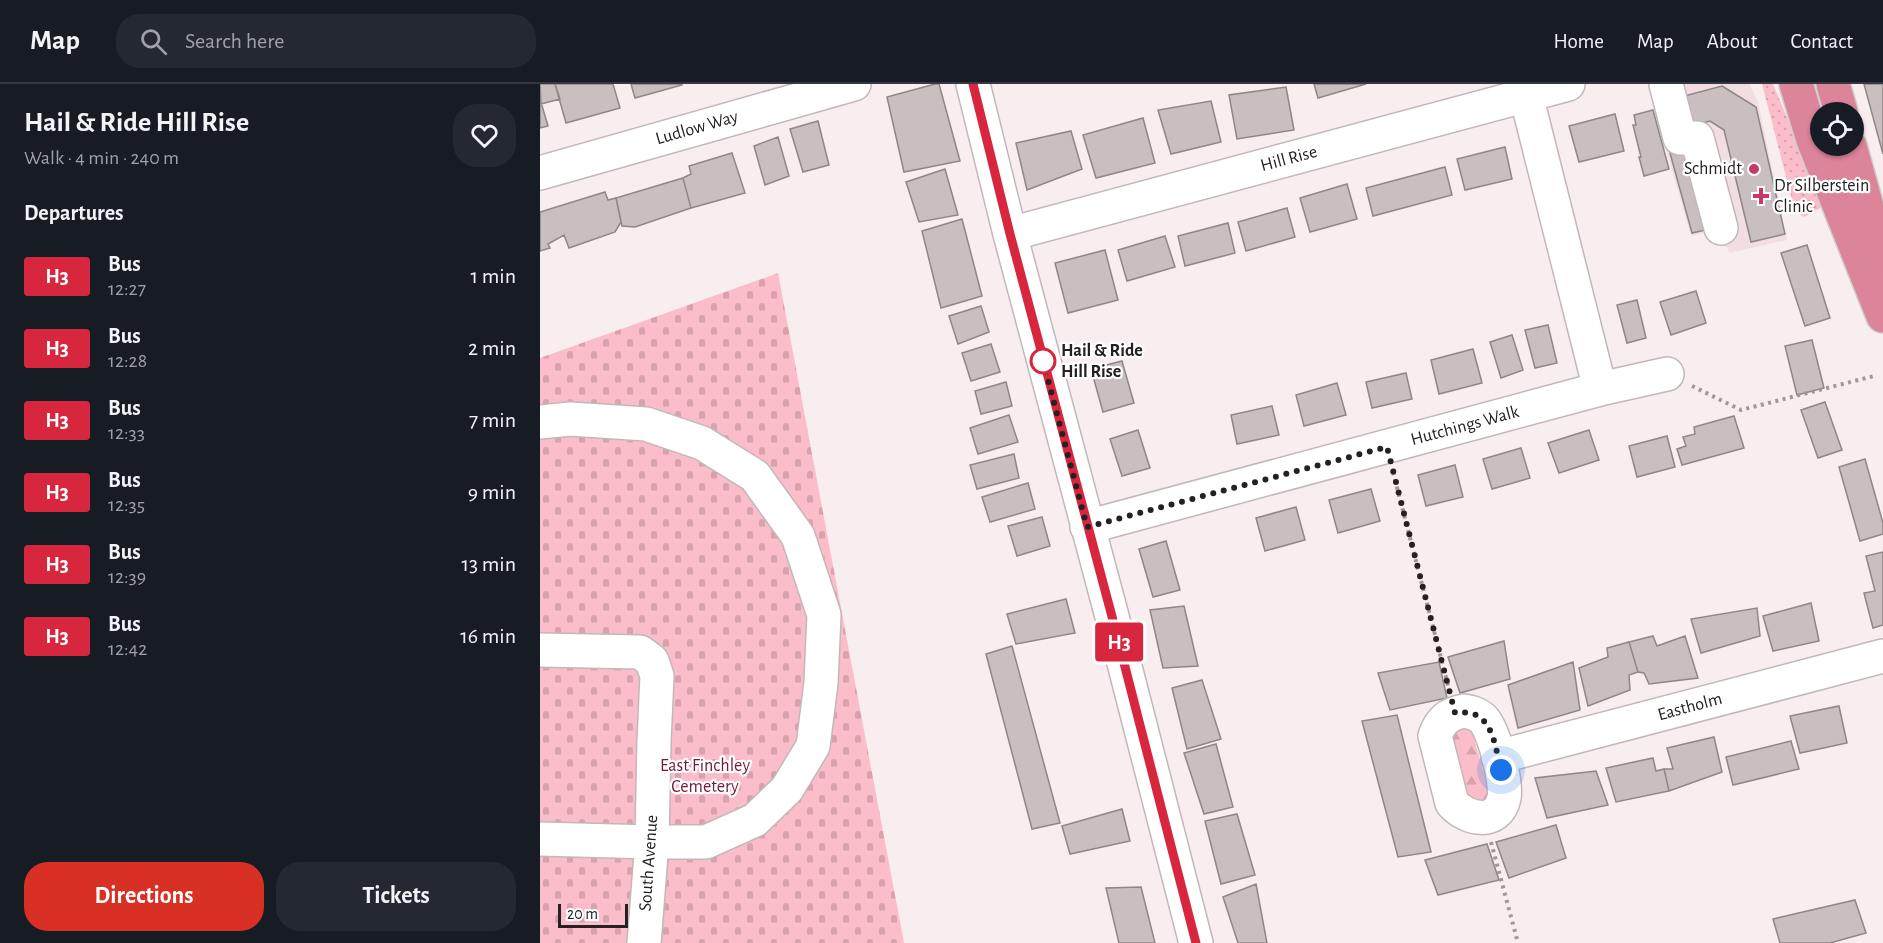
<!DOCTYPE html>
<html lang="en">
<head>
<meta charset="utf-8">
<style>
	body { margin:0; font-family:"Alegreya Sans",sans-serif; background:#242831; color:#f1f3f6; height:100vh; display:flex; flex-direction:column; font-size:22px; white-space:nowrap }
	* { box-sizing:border-box; margin:0 }
	p { font-size:20px; color:#9ea1a6 }
	.icon { flex:none; width:33px; height:33px; fill:none; stroke:currentColor; stroke-width:2; stroke-linecap:round; stroke-linejoin:round }
	.map { position:relative; flex:1; overflow:hidden }
	.panel { display:flex; flex-direction:column; background:#171b24; width:540px }
	.panel>* { flex:none }
	.badge { padding:0 12px; border-radius:4px; font-size:21px; line-height:39px }
	.buttons { position:absolute; left:1270px; top:18px; display:grid; gap:12px }
	.buttons a { display:grid; place-items:center; width:54px; height:54px; border-radius:50%; background:#171b24; box-shadow:0 2px 4px #0004; font-size:30px }
	.scale { position:absolute; left:18px; bottom:15px; width:70px; box-sizing:border-box; padding-left:6px; border:3px solid #252122; border-top:0; font-size:16px; line-height:21px; white-space:nowrap; color:#252122; -webkit-text-stroke:4px #fff; paint-order:stroke }
	.you { position:absolute; width:30px; height:30px; margin:-15px; border:4px solid #fff; border-radius:50%; background:#1a73e8; box-shadow:0 0 0 9px #1a73e833 }
	.map>.badge { position:absolute; translate:-50% -50%; box-shadow:0 0 0 3px #fff }
	h2 { padding:0 24px; font-size:22px; line-height:54px }
	.round { display:grid; place-items:center; flex:none; width:63px; height:63px; border-radius:24px; background:#242831 }
	.overview { display:flex; align-items:center; justify-content:space-between; height:102px; padding:0 24px }
	h1 { font-size:28px; font-weight:600; line-height:45px }
	.action { display:flex; gap:12px; margin-top:auto; padding:12px 24px }
	.action a { flex:1; height:69px; border-radius:24px; background:#d93025; color:#fff; font-size:24px; font-weight:600; line-height:69px; text-align:center }
	.action a+a { background:#242831; color:#f1f3f6 }
	ul { padding:0; list-style:none }
	li { display:flex; align-items:center; gap:18px; height:72px; padding:0 24px }
	li div { flex:1 }
	li b { display:block; font-size:22px }
	li em { font-style:normal }
	li .badge { min-width:66px; font-weight:700; text-align:center }
	header { display:flex; align-items:center; gap:36px; box-sizing:border-box; height:84px; padding:0 30px; background:#171b24; border-bottom:2px solid #363941 }
	header strong { font-size:28px }
	nav { display:flex; gap:33px; margin-inline-start:auto; font-size:21px }
	.search { width:420px; height:54px; background:#242831; display:flex; align-items:center; gap:15px; box-sizing:border-box; padding:0 21px; border-radius:24px; color:#9ea1a6; font-size:22px }
	main { display:flex; flex:1; min-height:0 }
	.map>svg:first-child { display:block }
	.built { fill:#f2dee2 }
	.grass { fill:url(#grass-dots) }
	.forest { fill:url(#forest-firs) }
	.cemetery { fill:url(#cemetery-stones) }
	.building { fill:#c9bfc1; stroke:#8f8687; stroke-width:1.5 }
	.lines { fill:none; stroke-linecap:round; stroke-linejoin:round }
	.minor-casing { stroke:#c2b8ba; stroke-width:36 }
	.highway-casing { stroke:#cfcece; stroke-width:36 }
	.path { stroke:#9f9798; stroke-width:4; stroke-dasharray:3 4.5; stroke-linecap:butt }
	.minor { stroke:#fff; stroke-width:33 }
	.highway { stroke:#dc8499; stroke-width:33 }
	.line-casing { stroke:#fff; stroke-width:14 }
	.line { stroke:#d7263d; stroke-width:9 }
	.walk { stroke:#252122; stroke-width:6; stroke-dasharray:0 10.8 }
	.poi-dot { fill:#c73969; stroke:#fff; stroke-width:2 }
	.stop-dot { fill:#fff; stroke:#d7263d; stroke-width:3 }
	.labels { text-anchor:middle; dominant-baseline:central; stroke-width:4.5; stroke-linejoin:round; paint-order:stroke }
	.street-label { font-size:18px; fill:#252122; stroke:#fff }
	.poi-label { font-size:18px; fill:#252122; stroke:#fff; text-anchor:end }
	.stop-label { font-size:18px; font-weight:bold; fill:#252122; stroke:#fff; text-anchor:start }
	.park-label { font-size:18px; fill:#731838; stroke:#fff }
</style>
</head>
<body>
<header>
<strong>Map</strong>
<div class="search"><svg class="icon" aria-label="search" viewBox="0 0 24 24"><circle cx="10" cy="10" r="6"/><path d="M15 15l6 6"/></svg>Search here</div>
<nav><a>Home</a><a>Map</a><a>About</a><a>Contact</a></nav>
</header>
<main>
<section class="panel">
<div class="overview"><div><h1>Hail &amp; Ride Hill Rise</h1><p>Walk · 4 min · 240 m</p></div><a class="round"><svg class="icon" aria-label="heart" viewBox="0 0 24 24"><path d="M12 20l-8-8c-3-5 5-10 8-4 3-6 11-1 8 4z"/></svg></a></div>
<h2>Departures</h2>
<ul>
<li><span class="badge" style="background:#d7263d;color:#fff">H3</span><div><b>Bus</b><p>12:27</p></div><em>1 min</em></li>
<li><span class="badge" style="background:#d7263d;color:#fff">H3</span><div><b>Bus</b><p>12:28</p></div><em>2 min</em></li>
<li><span class="badge" style="background:#d7263d;color:#fff">H3</span><div><b>Bus</b><p>12:33</p></div><em>7 min</em></li>
<li><span class="badge" style="background:#d7263d;color:#fff">H3</span><div><b>Bus</b><p>12:35</p></div><em>9 min</em></li>
<li><span class="badge" style="background:#d7263d;color:#fff">H3</span><div><b>Bus</b><p>12:39</p></div><em>13 min</em></li>
<li><span class="badge" style="background:#d7263d;color:#fff">H3</span><div><b>Bus</b><p>12:42</p></div><em>16 min</em></li>
</ul>
<div class="action"><a>Directions</a><a>Tickets</a></div>
</section>
<div class="map">
<svg width="1343" height="859" viewBox="0 0 1343 859">
	<defs>
		<pattern id="grass-dots" width="8" height="8" patternUnits="userSpaceOnUse" patternTransform="scale(1.5)"><rect width="8" height="8" fill="#fcbdca"/><path d="M2 2h.1M6 6h.1" fill="none" stroke="#d8a2ad" stroke-width="1.8" stroke-linecap="round"/></pattern>
		<pattern id="forest-firs" width="22" height="20" patternUnits="userSpaceOnUse" patternTransform="scale(1.5)"><rect width="22" height="20" fill="#fcbdca"/><path d="M5 1l3.5 6h-7zM16 11l3.5 6h-7z" fill="#d8a2ad"/></pattern>
		<pattern id="cemetery-stones" width="16" height="16" patternUnits="userSpaceOnUse" patternTransform="scale(1.5)"><rect width="16" height="16" fill="#fcbdca"/><path d="M2 7V4a2 2 0 0 1 4 0v3zM10 15v-3a2 2 0 0 1 4 0v3z" fill="#d8a2ad"/></pattern>
	</defs>
	<rect width="100%" height="100%" fill="#f8edef"/>
	<path class="built" d="M1118 0H1210L1218 18 1247 156 1189 169 1188 164 1169 153 1168 148 1151 152 1108 3Z"/>
	<path class="grass" d="M1222 0H1233L1284 122 1264 133 1255 127Z"/>
	<path class="forest" d="M917 635 946 654 935 658 947 700 957 697V712L930 726 904 646Z"/>
	<path class="cemetery" d="M238 189 364 859H0V274Z"/>
	<path class="building" d="M0 0H15L20 15 1 20Z
		M15 0H73L80 24 26 39Z
		M91 0H142V1L95 14Z
		M395 0H399L420 77 364 88 347 13Z
		M774 0H826L778 14Z
		M1324 0H1343V70Z
		M1182 2 1216 23 1245 150 1211 158 1184 46 1170 37 1122 50 1114 20Z
		M746 3 754 46 697 55 689 11Z
		M0 15 8 42 0 44Z
		M671 17 681 58 631 70 618 26Z
		M1113 26 1129 85 1104 92 1099 73H1101L1093 41H1096L1094 31Z
		M1075 30 1084 67 1039 78 1029 42Z
		M603 34 615 79 556 94 543 51Z
		M278 37 289 81 263 88 250 45Z
		M531 47 542 85 487 106 476 59Z
		M238 53 249 92 225 101 214 62Z
		M965 63 972 95 925 106 917 75Z
		M1149 65 1170 145 1152 149 1130 69Z
		M192 69 205 109 151 124 143 94 151 90 149 82Z
		M905 83 912 111 833 132 826 104Z
		M405 85 418 131 379 138 366 98Z
		M143 94 151 124 95 143 82 142 76 114Z
		M807 100 817 135 770 148 760 114Z
		M65 108 68 116 76 114 81 138 75 148 29 164 24 151 8 160 10 164 0 167V128Z
		M747 124 755 153 706 167 698 138Z
		M422 135 442 212 401 224 382 147Z
		M688 139 695 169 645 182 638 152Z
		M625 152 635 183 587 197 578 166Z
		M1267 161 1290 234 1265 242 1241 169Z
		M565 166 578 216 528 229 515 179Z
		M1156 207 1166 239 1131 251 1120 218Z
		M1097 216 1106 254 1087 259 1077 221Z
		M441 222 449 248 418 260 409 232Z
		M1008 241 1017 279 995 284 985 246Z
		M972 251 983 286 961 294 950 258Z
		M1272 256 1284 304 1257 311 1245 262Z
		M451 260 460 288 431 297 422 269Z
		M933 265 942 299 899 310 891 276Z
		M582 277 594 319 563 328 551 285Z
		M866 289 872 315 832 324 826 298Z
		M466 298 472 322 441 330 435 307Z
		M797 299 806 331 764 342 756 311Z
		M1285 318 1302 366 1278 374 1261 326Z
		M732 322 739 351 697 360 691 331Z
		M469 331 478 358 438 370 430 344Z
		M1194 332 1204 364 1142 381 1137 365 1146 362 1143 353 1155 350 1154 343Z
		M598 346 610 384 582 392 570 355Z
		M1049 346 1059 376 1019 389 1008 359Z
		M1127 352 1135 383 1097 393 1089 362Z
		M981 364 990 394 952 405 943 375Z
		M474 370 479 394 437 405 430 381Z
		M1325 375 1343 439V450L1320 457 1299 383Z
		M915 381 923 413 886 422 878 391Z
		M488 399 495 425 450 438 442 413Z
		M831 405 840 437 798 449 789 416Z
		M756 423 765 456 725 467 716 434Z
		M502 433 510 462 477 472 468 442Z
		M626 457 640 506 613 513 599 465Z
		M1343 468V541L1333 544 1324 509 1335 507 1326 472Z
		M526 515 535 549 476 560 467 530Z
		M1271 519 1279 557 1233 567 1223 532Z
		M644 522 658 582 623 584 610 526Z
		M1217 524 1220 552 1161 569 1151 535Z
		M1113 552 1117 562 1145 552 1158 594 1109 600 1104 589 1098 588 1089 558Z
		M964 557 970 595 920 609 908 573Z
		M1089 558 1098 588 1089 591 1090 606 1048 622 1039 584 1068 573 1067 564Z
		M472 562 520 739 492 745 446 570Z
		M899 578 907 614 850 626 838 589Z
		M1033 578 1040 626 978 644 968 601Z
		M662 596 681 655 647 665 632 604Z
		M1299 622 1307 659 1260 669 1250 632Z
		M857 631 891 768 858 773 822 637Z
		M1174 653 1182 688 1129 707 1124 685H1133L1127 664Z
		M1251 657 1259 685 1193 701 1186 673Z
		M676 660 693 723 664 730 644 669Z
		M1113 674 1116 687 1124 685 1129 707 1076 718 1066 684Z
		M1056 687 1068 721 1007 734 995 694Z
		M582 725 590 757 530 770 522 742Z
		M697 730 715 791 681 800 665 737Z
		M1016 741 1026 774 969 794 956 758Z
		M947 760 959 796 898 811 885 776Z
		M716 800 727 859H698L683 813Z
		M601 803 615 859H579L566 804Z
		M1315 816 1326 849 1290 859H1240L1233 835Z"/>
	<g class="lines">
		<g class="minor-casing">
			<path id="minor" d="M433 0 470 150 574 540 656 859
				M1126 0 1140 54H1157L1181 144
				M0 89 314 0
				M470 150 1028 0
				M1060 305 1127 290
				M0 338 30 335 106 340 162 359 215 392 258 452 284 531 281 599 273 662 247 705 215 736 166 758H112L0 755
				M547 443 1060 305 986 11
				M0 566 100 568 112 577 117 592 114 657 112 758 104 859
				M924 627C930 628 936 629 942 634 954 644 967 699 964 714 958 742 927 736 912 719L895 652C900 637 908 630 924 627Z
				M958 673 1343 572"/>
		</g>
		<g class="highway-casing">
			<path id="highway" d="M1256 0 1273 56 1343 232
				M1293 0 1301 28
				M1310 62 1327 123 1336 177"/>
		</g>
		<path class="path" d="M1152 302 1201 326 1334 292
			M853 388 909 605
			M951 758 978 859"/>
		<use href="#minor" class="minor"/>
		<use href="#highway" class="highway"/>
	</g>
	<g class="lines">
		<g class="line-casing">
			<path id="line" d="M433 0 470 150 574 540 656 859"/>
		</g>
		<use href="#line" class="line"/>
		<path class="walk" d="M503 277 547 443 847 363 915 629C952 623 954 658 961 686"/>
	</g>
	<g class="poi-dot">
		<circle cx="1214" cy="85" r="6"/>
		<path d="M1218 103h6v6h6v6h-6v6h-6v-6h-6v-6h6z"/>
	</g>
	<circle class="stop-dot" cx="503" cy="277" r="12"/>
	<g class="labels">
		<g class="street-label">
			<text transform="translate(157 44) rotate(-16)">Ludlow Way</text>
			<text transform="translate(749 75) rotate(-15)">Hill Rise</text>
			<text transform="translate(925 342) rotate(-15)">Hutchings Walk</text>
			<text transform="translate(1150 623) rotate(-15)">Eastholm</text>
			<text transform="translate(109 779) rotate(-86)">South Avenue</text>
		</g>
		<g class="poi-label">
			<text x="1202" y="85">Schmidt</text>
			<text x="1234" y="102" text-anchor="start">Dr Silberstein<tspan x="1234" dy="21">Clinic</tspan></text>
		</g>
		<g class="stop-label">
			<text x="521" y="267">Hail &amp; Ride<tspan x="521" dy="21">Hill Rise</tspan></text>
		</g>
		<g class="park-label">
			<text x="165" y="682">East Finchley<tspan x="165" dy="21">Cemetery</tspan></text>
		</g>
	</g>
</svg>
<div class="buttons">
<a><svg class="icon" aria-label="locate" viewBox="0 0 24 24"><circle cx="12" cy="12" r="6"/><path d="M12 2v4M12 18v4M2 12h4M18 12h4"/></svg></a>
</div>
<div class="scale">20 m</div>
<div class="you" style="left:961px;top:686px"></div>
<b class="badge" style="left:579px;top:558px;background:#d7263d;color:#fff">H3</b>
</div>
</main>
</body>
</html>
